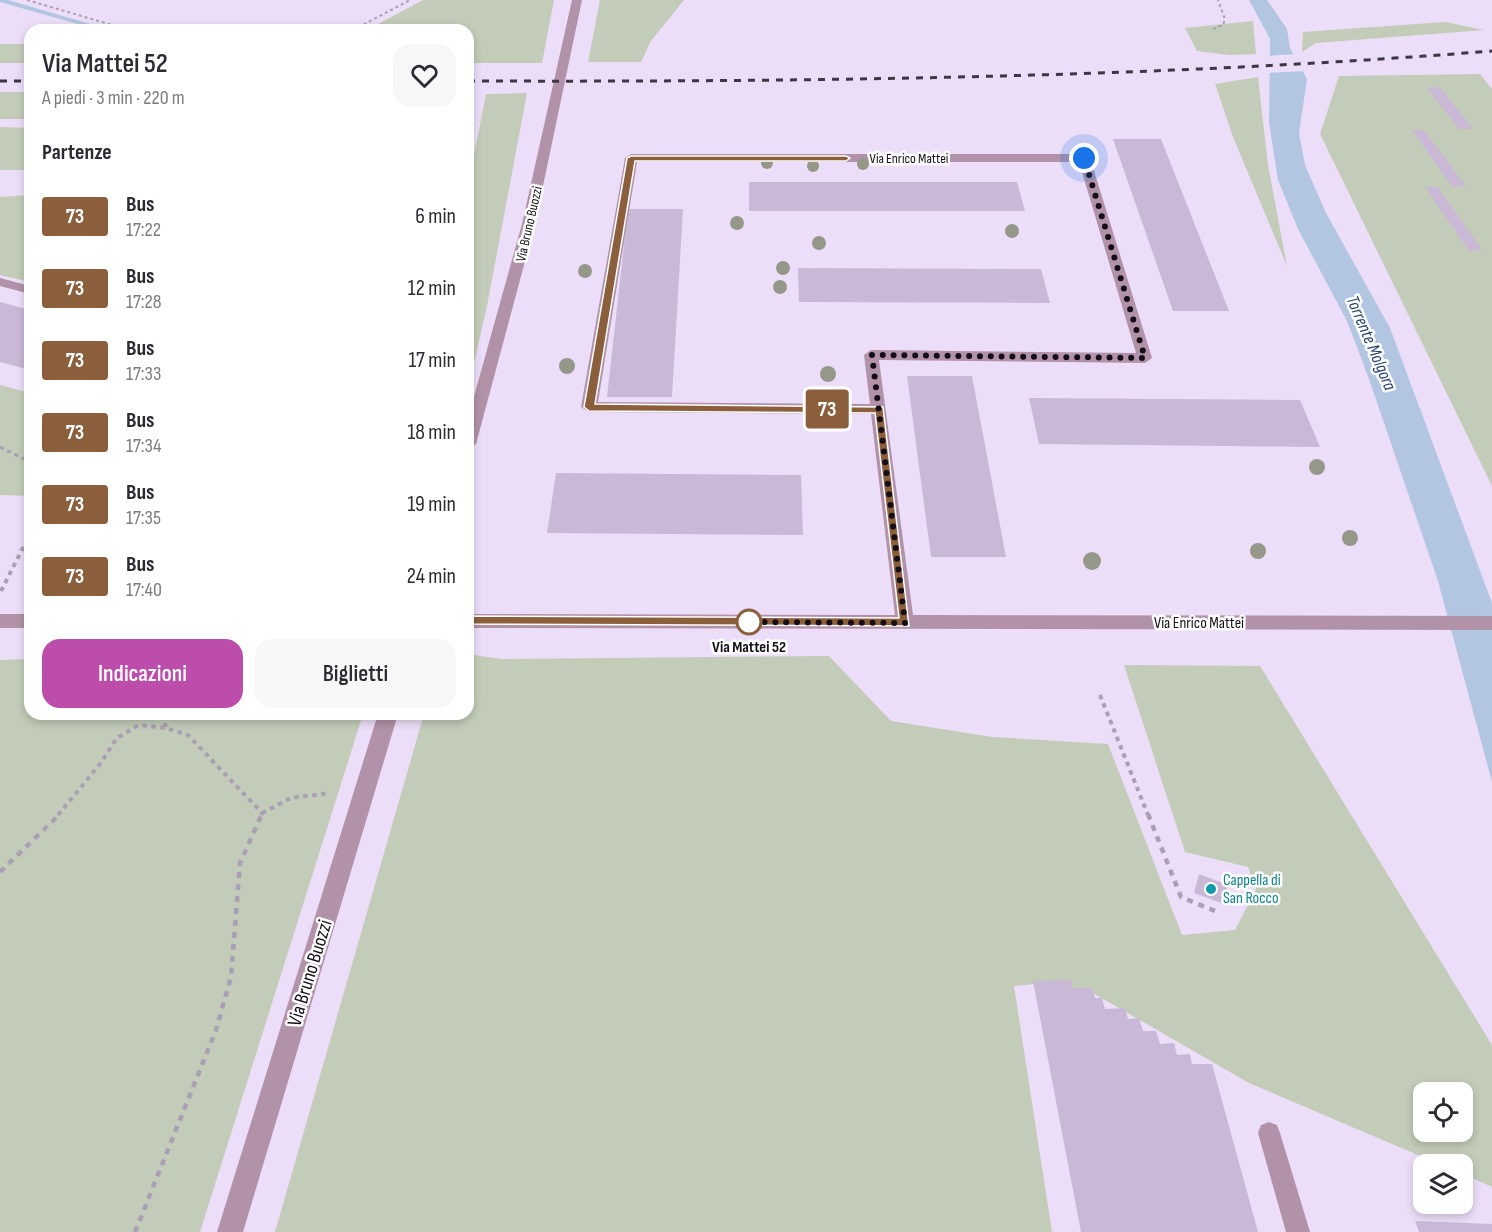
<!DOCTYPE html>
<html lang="it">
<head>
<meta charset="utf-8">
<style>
	body { margin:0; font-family:"Sofia Sans Condensed",sans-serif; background:#f7f7f7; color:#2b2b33; height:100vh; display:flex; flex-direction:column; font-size:22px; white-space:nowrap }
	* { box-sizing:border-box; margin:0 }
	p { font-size:20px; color:#7c7c81 }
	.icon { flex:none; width:33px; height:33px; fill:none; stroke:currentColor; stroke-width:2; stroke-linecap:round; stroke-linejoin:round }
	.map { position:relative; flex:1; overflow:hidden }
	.side { position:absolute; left:24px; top:24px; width:450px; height:696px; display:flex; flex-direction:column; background:#fff; border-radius:18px; box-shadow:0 3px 9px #0003 }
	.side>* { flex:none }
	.badge { padding:0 12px; border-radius:4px; font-size:21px; line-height:39px }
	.tools { position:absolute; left:1413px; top:1082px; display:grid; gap:12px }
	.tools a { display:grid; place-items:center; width:60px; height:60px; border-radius:12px; background:#fff; box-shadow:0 3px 9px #0003; font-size:30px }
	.you { position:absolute; width:30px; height:30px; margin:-15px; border:4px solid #fff; border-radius:50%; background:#1a73e8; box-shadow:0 0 0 9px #1a73e833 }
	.map>.badge { position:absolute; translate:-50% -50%; box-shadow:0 0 0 3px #fff }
	h2 { padding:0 18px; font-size:22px; line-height:54px }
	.round { display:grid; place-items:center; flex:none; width:63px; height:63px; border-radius:18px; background:#f7f7f7 }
	.headline { display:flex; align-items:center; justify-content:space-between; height:102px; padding:0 18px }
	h1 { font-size:28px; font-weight:600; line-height:45px }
	.action { display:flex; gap:12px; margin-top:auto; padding:12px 18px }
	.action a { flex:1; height:69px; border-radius:18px; background:#bc4daa; color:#fff; font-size:24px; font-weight:600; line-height:69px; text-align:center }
	.action a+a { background:#f7f7f7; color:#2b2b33 }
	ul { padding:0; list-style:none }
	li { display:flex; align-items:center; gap:18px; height:72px; padding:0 18px }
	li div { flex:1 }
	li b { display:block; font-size:22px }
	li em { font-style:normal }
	li .badge { min-width:66px; font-weight:700; text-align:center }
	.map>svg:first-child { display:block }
	.green { fill:#c3ccb8; fill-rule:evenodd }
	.water { fill:#b2c6e2 }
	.pier { fill:#ecdef8 }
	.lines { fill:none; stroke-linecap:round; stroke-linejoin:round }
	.stream { fill:#b2c6e2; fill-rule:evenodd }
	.building { fill:#c9b9d7 }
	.path-far3 { stroke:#aa9fb4; stroke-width:2; stroke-dasharray:3 3; stroke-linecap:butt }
	.path-far2 { stroke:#aa9fb4; stroke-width:3; stroke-dasharray:4 4; stroke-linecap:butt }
	.path-far1 { stroke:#aa9fb4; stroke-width:4; stroke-dasharray:4.5 4.5; stroke-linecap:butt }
	.path { stroke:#aa9fb4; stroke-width:4.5; stroke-dasharray:6 6; stroke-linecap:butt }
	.lane { fill:#b192a8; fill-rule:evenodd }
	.street { fill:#b192a8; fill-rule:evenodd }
	.rail { stroke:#3e3743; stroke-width:3; stroke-dasharray:7 7; stroke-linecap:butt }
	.tree { fill:#959889 }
	.line { fill:#8b5e3c; stroke:#fff; stroke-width:1.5 }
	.walk { stroke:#130e17; stroke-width:6; stroke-dasharray:0 10.8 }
	.stop-dot { fill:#fff; stroke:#8b5e3c; stroke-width:3 }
	.culture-dot { fill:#0f9aa8; stroke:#fff; stroke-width:2 }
	.labels { text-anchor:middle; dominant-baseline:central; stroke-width:5; stroke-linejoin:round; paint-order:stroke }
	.far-street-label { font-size:14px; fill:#130e17; stroke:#fff }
	.street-label { font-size:16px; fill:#130e17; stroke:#fff }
	.stop-label { font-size:16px; font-weight:bold; fill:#130e17; stroke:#fff }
	.culture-label { font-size:16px; fill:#0d838f; stroke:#fff; text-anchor:start }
	.water-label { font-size:18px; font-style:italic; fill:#29466d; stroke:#fff }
	.near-street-label { font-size:20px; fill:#130e17; stroke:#fff }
</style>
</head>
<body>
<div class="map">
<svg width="1492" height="1232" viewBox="0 0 1492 1232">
	<rect width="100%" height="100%" fill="#ecdef8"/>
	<path class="green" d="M423 0H554L542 63H468V30H367Z
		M600 0H684L651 41 641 62H588Z
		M1253 21 1256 54 1229 55 1197 51 1185 28Z
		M1445 22 1484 30 1316 43 1302 52 1303 32Z
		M0 44H30V63H0Z
		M1480 74 1492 89V486L1320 134 1339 76Z
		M1258 77 1268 165 1287 266 1233 137 1215 84Z
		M0 92H30V119H0Z
		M527 93 487 306 468 389V186L486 94Z
		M0 127 30 128V170H0Z
		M30 195V282L0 275V197Z
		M0 385 30 393V496L0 495Z
		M468 654 501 659 829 656 891 721 992 737 1108 744 1182 935 1235 930 1256 889 1248 867 1185 852 1124 665 1260 666 1492 1045V1187L1463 1174 1462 1164H1439L1249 1083 1086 989 1036 984 1014 986 1052 1232H275L424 714H468ZM1424 1092H1462V1131H1424Z
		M30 659V714H363L200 1232H0V660Z"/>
	<path class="water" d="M1249 0H1267L1287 29 1290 48 1307 79 1299 133 1305 165 1326 213 1390 328 1492 603V782L1438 581 1369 379 1347 321 1298 229 1278 180 1269 123 1270 39Z"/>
	<path class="pier" d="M1297 54 1307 71 1265 73 1266 56Z"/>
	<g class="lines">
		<path class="stream" d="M0 0H8L111 30H99L0 2Z"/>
	</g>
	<path class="building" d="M1440 87 1473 129H1459L1427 88Z
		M1412 130H1424L1466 186 1452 187Z
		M1113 139H1161L1229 311H1173Z
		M749 182H1017L1025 211H749Z
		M1425 187H1438L1482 250 1469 251Z
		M628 209H683L672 397H607Z
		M798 268 1041 269 1050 303 799 302Z
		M0 302 30 310V370L0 362Z
		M907 376H972L1006 557H931Z
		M1029 398 1300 400 1320 447 1039 444Z
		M556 473 801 475 803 535 547 533Z
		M1199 874 1228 885 1224 904 1194 893Z
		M1071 980 1073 988H1093L1095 998H1102L1105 1009 1125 1008 1128 1019 1139 1018 1143 1031H1156L1160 1044 1174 1043 1177 1055 1190 1054 1192 1064H1212L1258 1232H1081L1033 981Z
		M1415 1221 1492 1224V1232H1419Z"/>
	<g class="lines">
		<path class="path-far3" d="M27 0 129 30
			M1213 29 1223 25 1225 19 1218 0
			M353 30 410 0"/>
		<path class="path-far2" d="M0 447 30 462"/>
		<path class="path-far1" d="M1 591 30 534
			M1100 695 1148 815
			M163 714 166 728
			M262 813 291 798 330 793
			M58 815 100 764 117 738 139 725 166 728 188 735 262 813 261 815"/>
		<path class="path" d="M1148 814 1181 897 1220 913
			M0 872 60 814
			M135 1232 216 1030 231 977 240 863 262 814"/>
		<path class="lane" d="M1269 1122 1277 1125 1280 1133 1310 1232H1286L1258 1133 1261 1125Z"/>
		<path class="street" d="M572 0H582L535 224 476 444 468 449V418L522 224Z
			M631 154H1084L1090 158 1152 358 1145 363 879 360 913 615 1492 616V630L468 628V614L895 615 871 414 589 412 581 407 625 158ZM637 162H1079L1136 353 871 350 864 355 870 404 598 402Z
			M0 278 30 286V294L0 286Z
			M0 614H30V628H0Z
			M378 714H398L243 1232H217Z"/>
		<path class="rail" d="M0 81H30
			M468 81C810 82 1151 78 1492 51"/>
	</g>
	<g class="tree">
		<circle cx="767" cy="163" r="6"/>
		<circle cx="863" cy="164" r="6"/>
		<circle cx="813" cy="166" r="6"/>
		<circle cx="737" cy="223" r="7"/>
		<circle cx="1012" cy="231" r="7"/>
		<circle cx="819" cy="243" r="7"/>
		<circle cx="783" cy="268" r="7"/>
		<circle cx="585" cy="271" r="7"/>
		<circle cx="780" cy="287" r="7"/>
		<circle cx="567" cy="366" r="8"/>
		<circle cx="828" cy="374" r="8"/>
		<circle cx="1317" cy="467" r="8"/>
		<circle cx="1350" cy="538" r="8"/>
		<circle cx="1258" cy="551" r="8"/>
		<circle cx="1092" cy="561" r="9"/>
	</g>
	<path class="line" d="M631 156H846L850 158 846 161H635L595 404 883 407 909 626 464 624 462 621 468 616 899 618 875 413 589 411 584 407 627 158Z"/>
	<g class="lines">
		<path class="walk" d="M749 622H746L905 623 872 355 1145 358 1084 158"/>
	</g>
	<circle class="stop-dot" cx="749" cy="622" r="12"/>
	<circle class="culture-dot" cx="1211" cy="889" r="6"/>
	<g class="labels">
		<g class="far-street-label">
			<text x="909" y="158">Via Enrico Mattei</text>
			<text transform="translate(529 224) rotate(-77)">Via Bruno Buozzi</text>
		</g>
		<g class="street-label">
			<text x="1199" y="623">Via Enrico Mattei</text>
		</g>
		<g class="stop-label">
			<text x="749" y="647">Via Mattei 52</text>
		</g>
		<g class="culture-label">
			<text x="1223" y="880">Cappella di<tspan x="1223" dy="18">San Rocco</tspan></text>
		</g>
		<g class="water-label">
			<text transform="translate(1371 343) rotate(67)">Torrente Molgora</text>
		</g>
		<g class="near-street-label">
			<text transform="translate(310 973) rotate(-73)">Via Bruno Buozzi</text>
		</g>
	</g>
</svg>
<div class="tools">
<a><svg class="icon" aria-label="locate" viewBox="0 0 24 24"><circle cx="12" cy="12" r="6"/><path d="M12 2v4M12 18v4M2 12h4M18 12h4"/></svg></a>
<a><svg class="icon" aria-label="layers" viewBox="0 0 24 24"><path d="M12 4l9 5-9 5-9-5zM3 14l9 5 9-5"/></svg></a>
</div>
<div class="you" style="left:1084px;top:158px"></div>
<b class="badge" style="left:827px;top:409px;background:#8b5e3c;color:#fff">73</b>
<section class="side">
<div class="headline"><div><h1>Via Mattei 52</h1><p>A piedi · 3 min · 220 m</p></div><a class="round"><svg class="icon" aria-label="heart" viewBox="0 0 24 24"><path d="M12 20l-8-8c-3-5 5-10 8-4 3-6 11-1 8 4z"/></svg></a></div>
<h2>Partenze</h2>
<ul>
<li><span class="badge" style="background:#8b5e3c;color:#fff">73</span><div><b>Bus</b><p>17:22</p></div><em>6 min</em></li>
<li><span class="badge" style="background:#8b5e3c;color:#fff">73</span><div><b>Bus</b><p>17:28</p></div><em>12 min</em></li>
<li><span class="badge" style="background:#8b5e3c;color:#fff">73</span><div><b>Bus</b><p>17:33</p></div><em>17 min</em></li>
<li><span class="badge" style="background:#8b5e3c;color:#fff">73</span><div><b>Bus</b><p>17:34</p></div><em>18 min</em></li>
<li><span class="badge" style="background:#8b5e3c;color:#fff">73</span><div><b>Bus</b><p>17:35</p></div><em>19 min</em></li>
<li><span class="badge" style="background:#8b5e3c;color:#fff">73</span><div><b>Bus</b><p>17:40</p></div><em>24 min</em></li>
</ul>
<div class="action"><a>Indicazioni</a><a>Biglietti</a></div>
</section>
</div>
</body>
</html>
